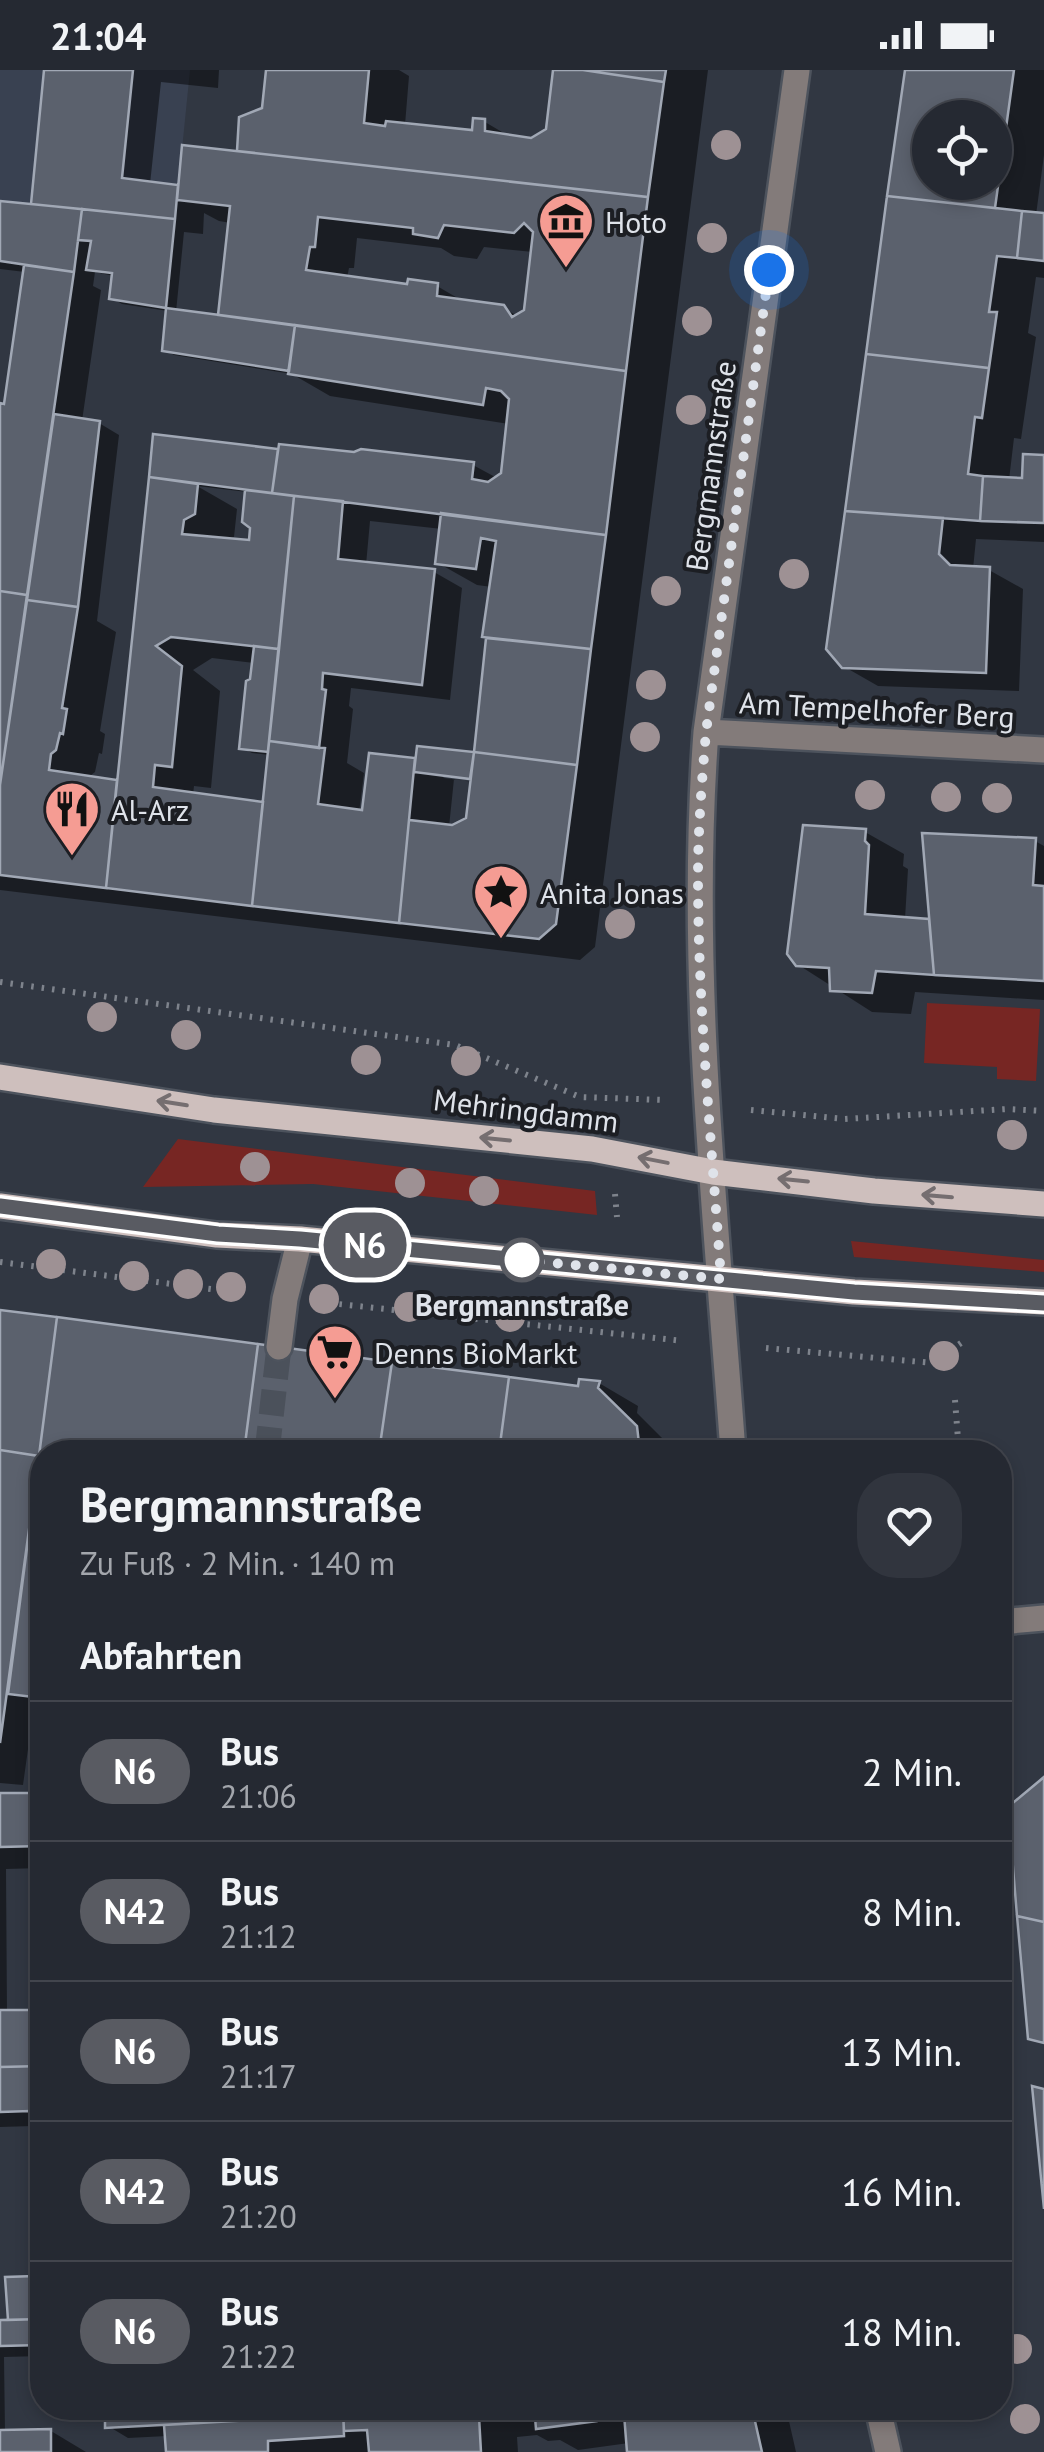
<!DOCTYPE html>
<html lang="de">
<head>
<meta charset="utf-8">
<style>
	body { margin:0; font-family:"PT Sans",sans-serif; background:#31353e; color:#f1f3f6; height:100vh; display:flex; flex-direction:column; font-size:38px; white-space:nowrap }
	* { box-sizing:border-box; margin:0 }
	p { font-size:32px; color:#a3a6ac }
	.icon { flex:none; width:55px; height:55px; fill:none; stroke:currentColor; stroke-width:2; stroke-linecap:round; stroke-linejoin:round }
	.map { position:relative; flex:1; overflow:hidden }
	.panel { position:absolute; left:30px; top:1370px; width:982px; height:980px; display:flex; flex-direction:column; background:#252932; border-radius:40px; box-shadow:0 5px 15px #0003,0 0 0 2px #42454d }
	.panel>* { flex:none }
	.badge { padding:0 20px; border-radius:32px; font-size:35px; line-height:65px }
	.fabs { position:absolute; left:912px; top:30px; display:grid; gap:20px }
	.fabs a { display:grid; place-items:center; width:100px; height:100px; border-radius:50%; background:#252932; box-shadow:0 5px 15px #0003,0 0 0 2px #42454d; font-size:50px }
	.you { position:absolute; width:50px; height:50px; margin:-25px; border:8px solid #fff; border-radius:50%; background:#1a73e8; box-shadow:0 0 0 15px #1a73e833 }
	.map>.badge { position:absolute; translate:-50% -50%; box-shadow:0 0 0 5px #fff }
	h2 { padding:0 50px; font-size:38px; line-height:90px }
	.round { display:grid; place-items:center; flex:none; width:105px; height:105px; border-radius:40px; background:#31353e }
	.headline { display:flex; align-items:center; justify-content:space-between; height:170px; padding:0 50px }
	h1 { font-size:48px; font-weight:700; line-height:75px }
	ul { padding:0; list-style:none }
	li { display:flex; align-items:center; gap:30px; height:140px; padding:0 50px; border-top:2px solid #42454d }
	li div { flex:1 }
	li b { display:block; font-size:38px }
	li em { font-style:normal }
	li .badge { min-width:110px; font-weight:700; text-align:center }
	.status { display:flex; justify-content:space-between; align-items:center; height:70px; padding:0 50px; background:#252932; direction:ltr }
	.status svg { height:28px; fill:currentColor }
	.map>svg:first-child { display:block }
	.built { fill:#394151 }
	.green { fill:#772623 }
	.shadow { fill:#0007; fill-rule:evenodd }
	.building { fill:#5b616d; stroke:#a1a8b5; stroke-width:2.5; fill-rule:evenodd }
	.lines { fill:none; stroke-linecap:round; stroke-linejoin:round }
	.minor-tunnel { stroke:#4b515b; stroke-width:25; stroke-dasharray:25 12; stroke-linecap:butt }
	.minor-casing { stroke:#4d535d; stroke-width:30 }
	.major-casing { stroke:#4d535d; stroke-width:30 }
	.path { stroke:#7e838c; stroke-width:6; stroke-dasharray:2.5 8; stroke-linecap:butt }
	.minor { stroke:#837b7a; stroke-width:25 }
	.major { stroke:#cebfbd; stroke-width:25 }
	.tree { fill:#9e9194 }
	.oneway { stroke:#756e70 }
	.line-casing { stroke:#fff; stroke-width:22 }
	.line { stroke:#595b62; stroke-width:15 }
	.walk { stroke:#dfe3ea; stroke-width:10; stroke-dasharray:0 18 }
	.stop-dot { fill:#fff; stroke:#595b62; stroke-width:5 }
	.labels { text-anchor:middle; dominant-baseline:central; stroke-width:8; stroke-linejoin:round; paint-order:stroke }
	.poi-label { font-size:30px; fill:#dfe3ea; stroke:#1c1e23; text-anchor:start }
	.street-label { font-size:30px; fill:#dfe3ea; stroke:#1c1e23 }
	.stop-label { font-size:30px; font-weight:bold; fill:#dfe3ea; stroke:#1c1e23 }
</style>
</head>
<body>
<div class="status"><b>21:04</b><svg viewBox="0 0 49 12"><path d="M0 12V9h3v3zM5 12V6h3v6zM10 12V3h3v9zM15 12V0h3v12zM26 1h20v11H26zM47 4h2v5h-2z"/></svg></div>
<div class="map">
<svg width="1044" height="2382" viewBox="0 0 1044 2382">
	<rect width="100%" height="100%" fill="#313742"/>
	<path class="built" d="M0 0H190L175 149 0 131Z"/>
	<path class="green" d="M927 933 1040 939 1036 1011 997 1009V997L924 993Z
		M178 1069 595 1121 597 1145 313 1114 143 1117Z
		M851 1171 1044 1190V1202L854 1187Z"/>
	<path class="shadow" d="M45 0H219L218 18 161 12 150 114 181 119 240 83 242 49 265 40 268 0H399L409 6 405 55 474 63 485 52 512 68 531 70 548 61 557 0H708L595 877 580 890 0 820V336L7 337 25 202 0 199V133L34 136ZM204 143 219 151 231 153V249L176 242 184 162 203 164ZM357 168 441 178 454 186 477 189 484 177 533 182 526 242 518 246 503 238 466 233 437 216 409 217 347 208 349 198H354ZM95 202 114 206 112 228 122 234 168 241 165 280 174 285 292 304 330 326 509 354 503 404 497 408 473 395 280 382 156 366 120 713 87 708 95 702 99 683 102 684 105 664 100 661 116 562 97 551 119 365 99 353 82 351 101 220 93 216ZM197 416 247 422 251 473 226 471 234 467 237 439ZM370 451 442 459 438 493 477 515 492 517 475 685 419 679 418 693 414 691 364 743H359L364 703 347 693 353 639 349 636 351 618 450 630 462 518 434 502 366 495ZM212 588 254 593 242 678 252 683 270 685 265 735 193 725 194 716 211 718 220 621 193 600ZM438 702 483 708 482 713 444 708ZM454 709 472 712 468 750 449 757Z
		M909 0H1044V85L1036 145 1044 146V208L1036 207 1028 263 1036 267 1021 369 1014 368 1009 410 1024 411 1044 388V472L976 469 973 499 989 500 1023 519 1019 621 878 616 843 596ZM930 48H995V112H930Z
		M865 762 904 784 903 796 908 799 905 849 932 852 1035 771 1044 776V930L915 922 911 944 872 942 797 894Z
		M0 1242 581 1318 599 1313 638 1336 637 1343 676 1382H42V1641L34 1636 23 1715 0 1713Z
		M42 1725V1798L6 1799 7 1943 42 1942V2286L4 2287 5 2362 51 2361 86 2382H0V2253H18L37 2208 33 2056 0 2057V1726Z
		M108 2338H217L218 2355 254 2353 253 2338H786L796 2382H629V2373L578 2380 560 2370 548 2371 537 2365 517 2367 518 2382H168L167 2366 128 2368 108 2356Z"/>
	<path class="building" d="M44 0H133L122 108 178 115 175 149 31 134Z
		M266 0H369L364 53 385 56 386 51 472 60 473 48 485 49V61L531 68 546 59 553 0H583L664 12 648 127 237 81 239 47 262 38Z
		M583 0H666L664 12Z
		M905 0H1014L995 138 887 126ZM930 48H995V112H930Z
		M182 75 648 127 626 301 218 245 230 136 177 130ZM318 147 413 158V164L438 168 444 155 514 163 524 153 533 162 524 240 512 247 504 235 437 226 438 213 408 209 407 214 306 200 310 177H315Z
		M887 126 1022 141 1017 188 997 186 989 242H997L989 298 866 284Z
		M0 131 82 139 74 202 0 191Z
		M82 139 175 149 166 238 109 229 112 203 86 200 91 171 78 170Z
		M1022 141 1044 143V191L1017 188Z
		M24 195 74 202 27 525 0 521V333L4 334Z
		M166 238 295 255 289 301 162 281Z
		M295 255 626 301 606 465 272 423 279 374 354 382 361 379 474 392 472 409 488 412 501 403 509 329 501 321 486 318 483 335 288 304Z
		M866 284 989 298 982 348 975 347 968 404 983 406 980 451 845 441Z
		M54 344 100 351 78 537 27 530Z
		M153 364 278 379 272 423 149 407Z
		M1023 384 1044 385V453L980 451 983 406 1022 408Z
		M149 407 198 414 195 444 184 450 182 464 249 470 250 458 242 452 245 420 294 426 279 579 171 567 156 576 182 596 172 697 155 695 153 717 263 732 252 836 106 818Z
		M294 426 343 431 338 489 435 499 422 615 323 603 322 619 326 620 319 678 269 671Z
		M845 441 943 448 939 484 950 495 990 497 986 603 842 598 826 579Z
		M441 443 606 465 591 579 482 567 496 471 481 468 476 499 435 494Z
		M0 521 27 525 0 715Z
		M27 530 78 537 62 638 67 639 63 664 60 663 56 680 51 684 49 700 117 710 106 818 0 805V715Z
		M486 568 591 579 577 695 474 682Z
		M254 576 279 579 268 682 239 679 246 611 250 609Z
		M269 671 325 678 318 734 362 740 369 683 415 688 399 853 252 836Z
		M417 676 474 682 470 709 414 702Z
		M474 682 577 695 556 854 539 869 399 853 409 750 452 755 466 748Z
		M803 755 866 759 865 771 869 775 865 844 929 849 934 905 876 901 872 923 830 921 829 898 796 896 787 884Z
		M922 763 1036 768 1033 815 1044 816V911L934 905Z
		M0 1240 57 1247 39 1386 0 1380Z
		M57 1247 258 1274 244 1382H184L159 1379V1382H133L125 1381V1374L95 1370 93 1382H42V1628L8 1624Z
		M258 1274 392 1292 379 1382H244Z
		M392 1292 509 1307 499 1382H379Z
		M509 1307 578 1316 579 1309 600 1311 598 1318 637 1356 640 1382H499Z
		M0 1380 39 1386 0 1673Z
		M1044 1707V1852L1017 1846 1008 1737Z
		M0 1723H42V1776L0 1777Z
		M1017 1846 1044 1852V1973L1028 1969Z
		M0 1940H42V1996L0 1997Z
		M42 1996V2249L8 2250 5 2207 35 2206 30 2041 0 2042V1997Z
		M1032 2016 1044 2019V2139Z
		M42 2249V2275L0 2276V2250Z
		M105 2338H198L199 2353 105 2358Z
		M251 2338H343L344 2366 268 2371V2382H166L164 2355 251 2350Z
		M343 2338H752L762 2382H627L624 2344H601L597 2351 536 2359 535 2347 506 2350V2343L479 2346 481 2382H369L367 2360 344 2361Z
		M51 2359V2382H0V2360Z"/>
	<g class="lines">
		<path class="minor-tunnel" d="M267 1382 279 1277"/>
		<g class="minor-casing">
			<path id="minor" d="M706 662 1044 680
				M279 1277 285 1229 300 1169
				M733 1382C716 1144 688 902 706 662L797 0
				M1000 1552 1044 1548
				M878 2338 888 2382"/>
		</g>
		<g class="major-casing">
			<path id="major" d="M0 1007 214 1040 592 1079 713 1102 874 1121 1044 1134
				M0 1136 217 1165 300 1169 854 1222 1044 1232"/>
		</g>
		<path class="path" d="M0 912 455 975 580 1027 664 1030
			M751 1040 845 1049 1007 1039 1044 1041
			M615 1124 617 1147
			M0 1192 242 1223
			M329 1233 684 1271
			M766 1278 933 1293 961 1273
			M955 1330 959 1382"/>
		<use href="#minor" class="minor"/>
		<use href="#major" class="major"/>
	</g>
	<g class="tree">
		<circle cx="726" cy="75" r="15"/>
		<circle cx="712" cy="168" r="15"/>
		<circle cx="697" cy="251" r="15"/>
		<circle cx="691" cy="340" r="15"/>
		<circle cx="794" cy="504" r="15"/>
		<circle cx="666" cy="521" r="15"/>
		<circle cx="651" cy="615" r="15"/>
		<circle cx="645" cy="667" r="15"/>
		<circle cx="870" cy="725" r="15"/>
		<circle cx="946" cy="727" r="15"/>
		<circle cx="997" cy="728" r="15"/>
		<circle cx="620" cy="854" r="15"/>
		<circle cx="102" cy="947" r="15"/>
		<circle cx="186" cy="965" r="15"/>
		<circle cx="366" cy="990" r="15"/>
		<circle cx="466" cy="991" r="15"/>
		<circle cx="1012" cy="1065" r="15"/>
		<circle cx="255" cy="1097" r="15"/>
		<circle cx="410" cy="1113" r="15"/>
		<circle cx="484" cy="1121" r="15"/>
		<circle cx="51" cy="1194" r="15"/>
		<circle cx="134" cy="1206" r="15"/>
		<circle cx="188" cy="1214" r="15"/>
		<circle cx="231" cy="1217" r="15"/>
		<circle cx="324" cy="1229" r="15"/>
		<circle cx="409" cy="1237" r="15"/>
		<circle cx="510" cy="1247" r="15"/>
		<circle cx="944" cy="1286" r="15"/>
		<circle cx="1017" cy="2279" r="15"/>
		<circle cx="1025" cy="2349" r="15"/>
	</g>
	<defs><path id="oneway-shaft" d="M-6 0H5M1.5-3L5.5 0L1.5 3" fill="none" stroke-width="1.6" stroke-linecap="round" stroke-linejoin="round" transform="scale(2.5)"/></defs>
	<g class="oneway">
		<use href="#oneway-shaft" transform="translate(172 1033) rotate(-171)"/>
		<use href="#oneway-shaft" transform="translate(495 1069) rotate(-174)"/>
		<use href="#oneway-shaft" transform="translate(653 1090) rotate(-169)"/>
		<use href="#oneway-shaft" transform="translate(793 1110) rotate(-174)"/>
		<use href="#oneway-shaft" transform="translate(937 1126) rotate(-175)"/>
	</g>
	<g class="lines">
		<g class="line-casing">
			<path id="line" d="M0 1136 218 1164 300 1169 854 1222 1044 1233"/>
		</g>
		<use href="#line" class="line"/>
		<path class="walk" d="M522 1190 721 1209C712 1075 698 941 698 807 698 758 702 710 706 662L769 200"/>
	</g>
	<defs>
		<g id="museum-pin" transform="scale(2.875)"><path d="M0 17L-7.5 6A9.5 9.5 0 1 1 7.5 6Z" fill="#f59c93" stroke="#1c1e23"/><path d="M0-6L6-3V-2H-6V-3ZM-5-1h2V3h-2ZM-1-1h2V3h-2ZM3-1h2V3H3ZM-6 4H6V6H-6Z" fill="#111"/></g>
		<g id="restaurant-pin" transform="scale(2.875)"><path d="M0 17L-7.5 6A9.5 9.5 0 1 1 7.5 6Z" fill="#f59c93" stroke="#1c1e23"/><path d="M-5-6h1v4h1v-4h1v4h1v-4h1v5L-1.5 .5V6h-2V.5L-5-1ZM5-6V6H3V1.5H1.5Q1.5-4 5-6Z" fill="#111"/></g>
		<g id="sight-pin" transform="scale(2.875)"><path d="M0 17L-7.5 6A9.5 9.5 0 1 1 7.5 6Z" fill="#f59c93" stroke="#1c1e23"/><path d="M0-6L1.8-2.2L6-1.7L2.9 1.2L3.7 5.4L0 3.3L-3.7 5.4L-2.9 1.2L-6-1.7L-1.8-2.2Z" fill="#111"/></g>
		<g id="supermarket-pin" transform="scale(2.875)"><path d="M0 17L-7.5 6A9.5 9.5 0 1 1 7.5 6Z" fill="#f59c93" stroke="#1c1e23"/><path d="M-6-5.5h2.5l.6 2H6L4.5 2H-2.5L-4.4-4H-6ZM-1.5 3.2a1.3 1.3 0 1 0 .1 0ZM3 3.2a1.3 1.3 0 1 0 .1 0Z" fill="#111"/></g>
	</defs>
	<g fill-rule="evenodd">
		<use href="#museum-pin" x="566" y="151"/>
		<use href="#restaurant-pin" x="72" y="739"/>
		<use href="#sight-pin" x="501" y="822"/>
		<use href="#supermarket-pin" x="335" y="1282"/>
	</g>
	<circle class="stop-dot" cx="522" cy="1190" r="20"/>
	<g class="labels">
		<g class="poi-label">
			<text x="605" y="151">Hoto</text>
			<text x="111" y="739">Al-Arz</text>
			<text x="540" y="822">Anita Jonas</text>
			<text x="374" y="1282">Denns BioMarkt</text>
		</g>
		<g class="street-label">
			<text transform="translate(710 396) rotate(-82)">Bergmannstraße</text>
			<text transform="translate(877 639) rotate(3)">Am Tempelhofer Berg</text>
			<text transform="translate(526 1040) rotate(7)">Mehringdamm</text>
		</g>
		<g class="stop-label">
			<text x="522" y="1234">Bergmannstraße</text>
		</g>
	</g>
</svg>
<div class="fabs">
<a><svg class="icon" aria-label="locate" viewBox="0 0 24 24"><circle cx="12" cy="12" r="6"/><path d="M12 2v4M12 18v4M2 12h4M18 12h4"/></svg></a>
</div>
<div class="you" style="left:769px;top:200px"></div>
<b class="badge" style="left:365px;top:1175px;background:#595b62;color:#fff">N6</b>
<section class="panel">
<div class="headline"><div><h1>Bergmannstraße</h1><p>Zu Fuß · 2 Min. · 140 m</p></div><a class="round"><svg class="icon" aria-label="heart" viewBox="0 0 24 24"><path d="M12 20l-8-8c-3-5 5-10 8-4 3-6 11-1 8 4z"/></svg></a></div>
<h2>Abfahrten</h2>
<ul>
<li><span class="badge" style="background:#595b62;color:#fff">N6</span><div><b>Bus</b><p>21:06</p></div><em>2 Min.</em></li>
<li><span class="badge" style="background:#595b62;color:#fff">N42</span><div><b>Bus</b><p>21:12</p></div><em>8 Min.</em></li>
<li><span class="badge" style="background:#595b62;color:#fff">N6</span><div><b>Bus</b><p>21:17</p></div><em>13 Min.</em></li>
<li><span class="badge" style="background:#595b62;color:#fff">N42</span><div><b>Bus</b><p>21:20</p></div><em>16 Min.</em></li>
<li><span class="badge" style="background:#595b62;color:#fff">N6</span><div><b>Bus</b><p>21:22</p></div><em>18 Min.</em></li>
</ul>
</section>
</div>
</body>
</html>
